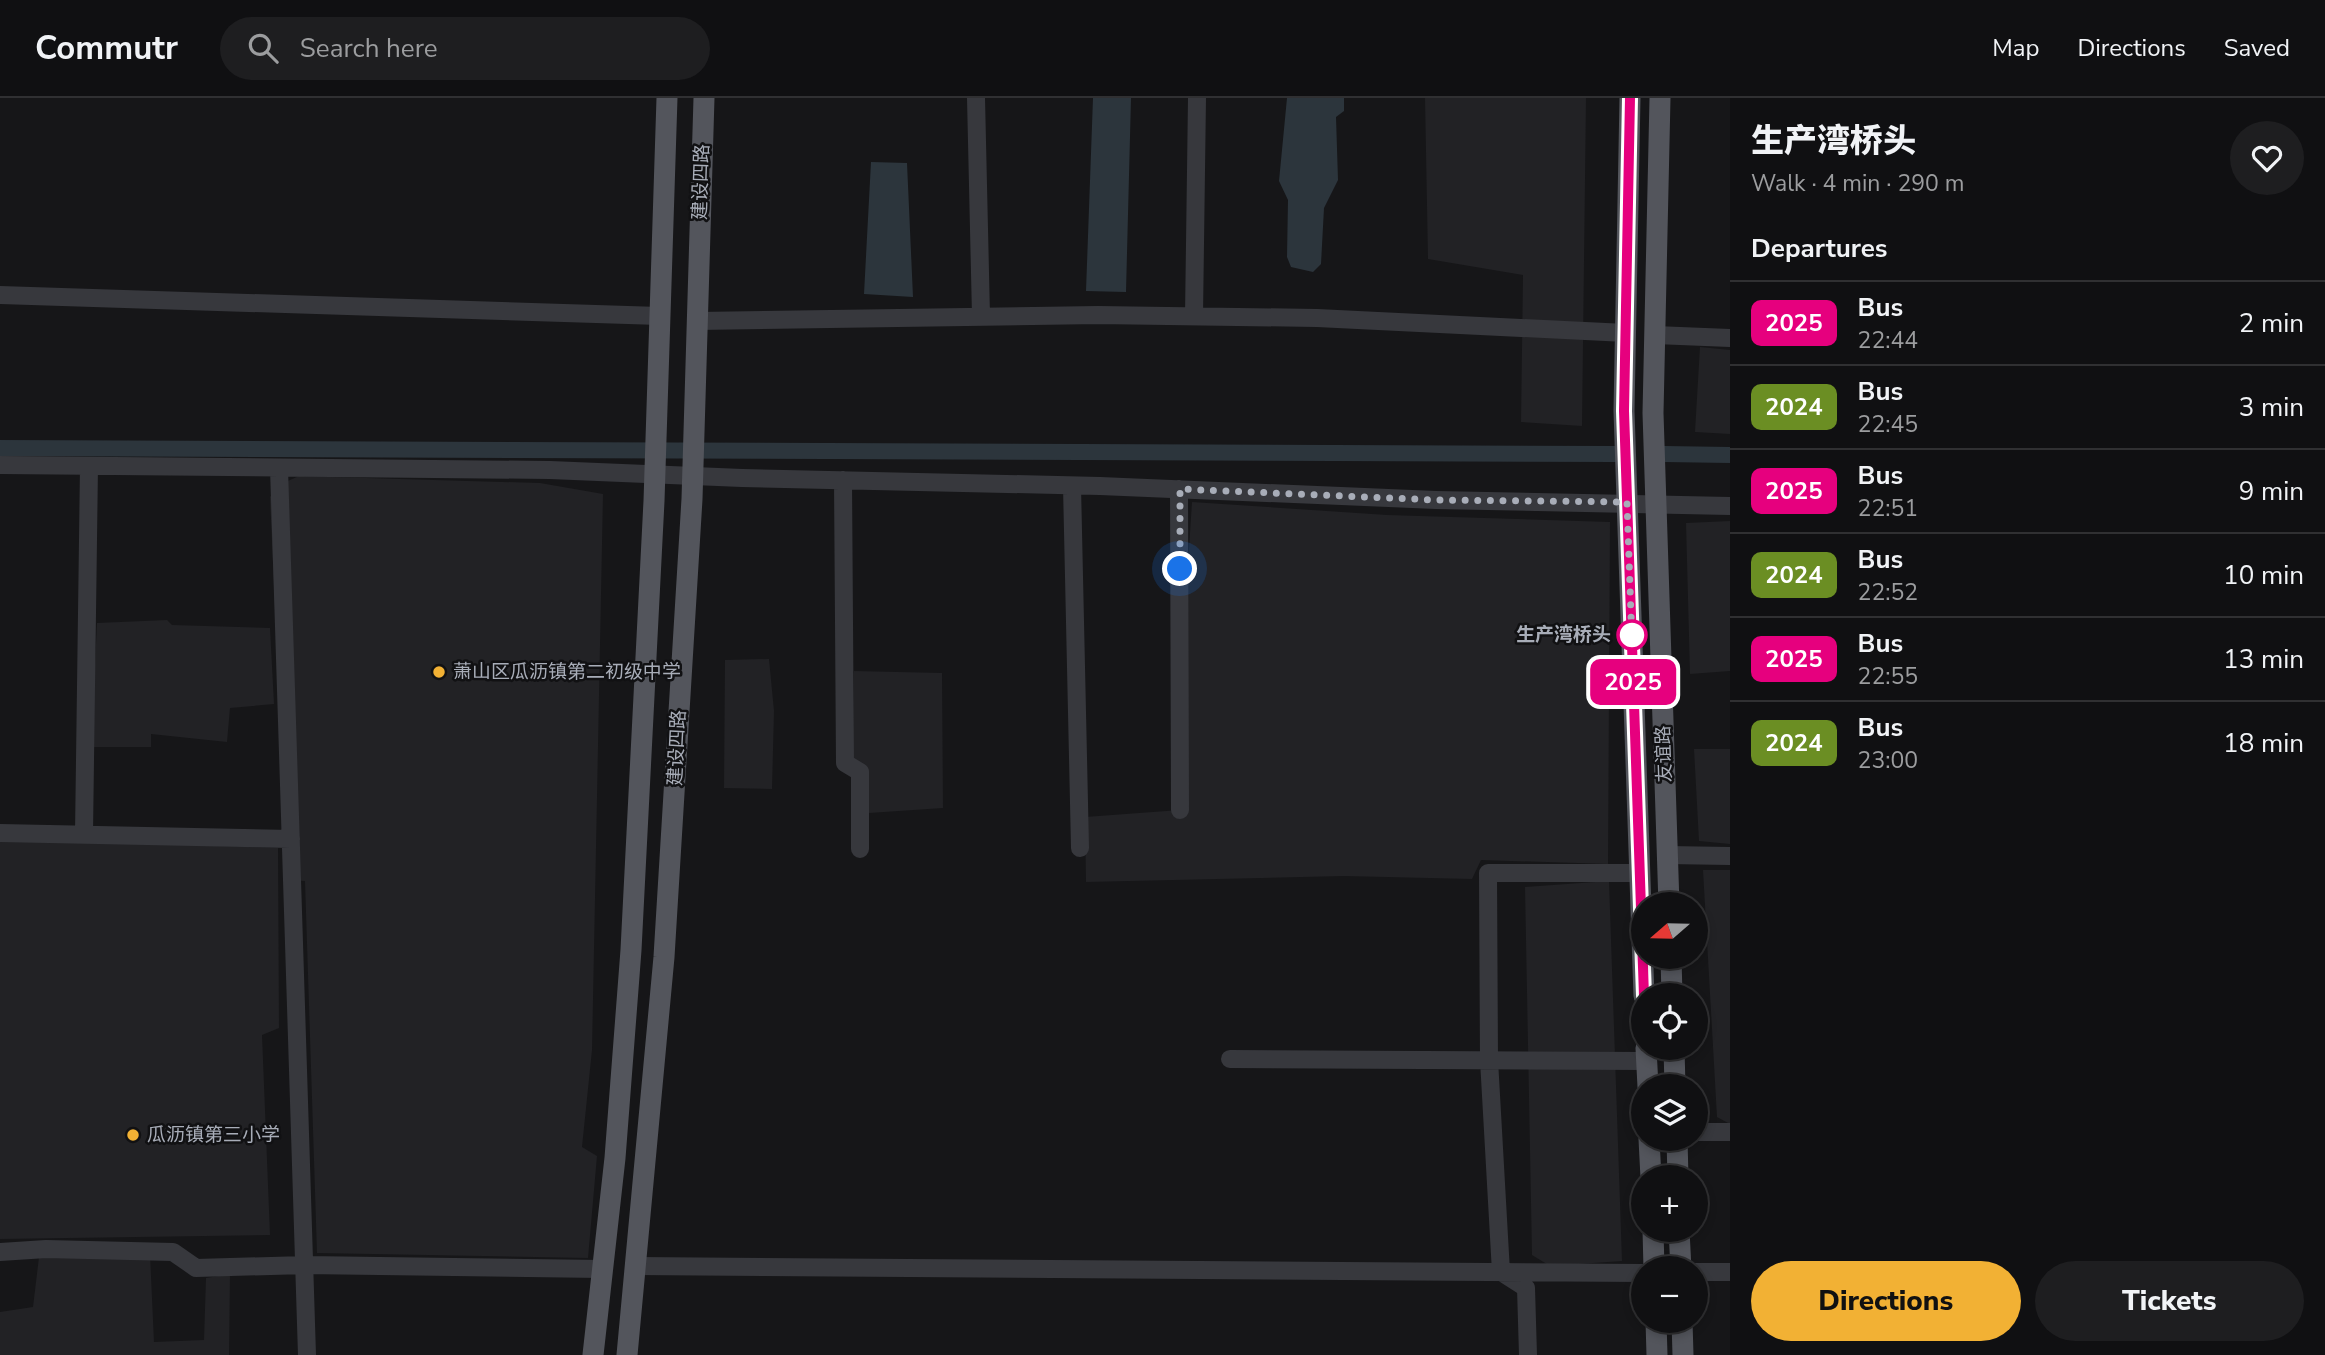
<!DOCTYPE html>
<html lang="en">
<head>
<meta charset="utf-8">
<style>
	body { margin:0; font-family:"Nunito Sans","Noto Sans SC",sans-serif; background:#1e1e20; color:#f1f3f6; height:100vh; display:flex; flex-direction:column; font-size:26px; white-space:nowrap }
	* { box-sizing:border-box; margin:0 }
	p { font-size:23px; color:#9c9d9f }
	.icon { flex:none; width:38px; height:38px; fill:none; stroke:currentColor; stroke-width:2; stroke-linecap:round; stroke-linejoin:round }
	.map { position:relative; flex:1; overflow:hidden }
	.panel { display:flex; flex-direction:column; background:#101012; width:595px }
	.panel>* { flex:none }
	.badge { padding:0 14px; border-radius:10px; font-size:24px; line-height:46px }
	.needle { width:46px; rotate:250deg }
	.fabs { position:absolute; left:1631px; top:794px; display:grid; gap:14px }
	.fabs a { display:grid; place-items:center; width:77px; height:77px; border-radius:50%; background:#101012; box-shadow:0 4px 10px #0003,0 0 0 2px #303032; font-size:35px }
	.you { position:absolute; width:35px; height:35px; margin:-18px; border:5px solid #fff; border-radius:50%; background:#1a73e8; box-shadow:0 0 0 10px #1a73e833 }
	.map>.badge { position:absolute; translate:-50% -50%; box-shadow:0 0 0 4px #fff }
	h2 { padding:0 21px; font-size:26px; line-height:63px }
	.round { display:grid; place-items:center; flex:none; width:74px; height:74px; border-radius:37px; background:#1e1e20 }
	.headline { display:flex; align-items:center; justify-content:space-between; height:119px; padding:0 21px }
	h1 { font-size:33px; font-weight:800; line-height:52px }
	.action { display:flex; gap:14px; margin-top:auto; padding:14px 21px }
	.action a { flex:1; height:80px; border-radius:42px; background:#f2b134; color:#111; font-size:28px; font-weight:800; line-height:80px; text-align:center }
	.action a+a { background:#1e1e20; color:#f1f3f6 }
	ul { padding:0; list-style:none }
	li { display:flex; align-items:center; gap:21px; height:84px; padding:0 21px; border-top:2px solid #303032 }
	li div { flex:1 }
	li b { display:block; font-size:26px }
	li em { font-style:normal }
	li .badge { min-width:77px; font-weight:700; text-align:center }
	header { display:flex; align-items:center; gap:42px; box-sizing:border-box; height:98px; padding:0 35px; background:#101012; border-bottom:2px solid #303032 }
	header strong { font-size:33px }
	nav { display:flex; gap:38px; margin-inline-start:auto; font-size:24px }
	.search { width:490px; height:63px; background:#1e1e20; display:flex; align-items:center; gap:18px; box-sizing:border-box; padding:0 24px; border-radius:38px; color:#9c9d9f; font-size:26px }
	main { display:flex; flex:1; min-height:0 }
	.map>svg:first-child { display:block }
	.built { fill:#222225 }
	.water { fill:#2c353c }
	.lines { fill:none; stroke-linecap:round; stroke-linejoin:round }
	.canal { stroke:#2c353c; stroke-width:16 }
	.minor { stroke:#37383d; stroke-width:18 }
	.major { stroke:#53555c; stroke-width:21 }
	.line-casing { stroke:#fff; stroke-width:16 }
	.line { stroke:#e6007e; stroke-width:10 }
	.walk { stroke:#a8adb8; stroke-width:7; stroke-dasharray:0 12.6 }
	.stop-dot { fill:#fff; stroke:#e6007e; stroke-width:3.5 }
	.poi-dot { fill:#f2b134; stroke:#111113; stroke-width:2.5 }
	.labels { text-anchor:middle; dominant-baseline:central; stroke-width:5; stroke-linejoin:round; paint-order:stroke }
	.street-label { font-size:19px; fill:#a8adb8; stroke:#111113 }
	.stop-label { font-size:19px; font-weight:bold; fill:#a8adb8; stroke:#111113; text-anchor:end }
	.poi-label { font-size:19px; fill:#a8adb8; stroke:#111113; text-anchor:start }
</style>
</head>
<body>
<header>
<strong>Commutr</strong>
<div class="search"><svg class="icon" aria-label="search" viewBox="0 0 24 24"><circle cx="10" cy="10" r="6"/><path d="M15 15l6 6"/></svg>Search here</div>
<nav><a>Map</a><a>Directions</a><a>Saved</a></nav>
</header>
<main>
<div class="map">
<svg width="1730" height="1257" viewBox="0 0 1730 1257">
	<rect width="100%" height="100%" fill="#161618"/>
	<path class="built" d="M1425 0H1586L1582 328 1521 324 1523 177 1428 161Z
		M1700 249 1730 252V336L1695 334Z
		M299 378 540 385 603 396 592 952 582 1049 597 1058 588 1160 317 1155 305 783 287 782 270 399 281 386Z
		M1192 404 1387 417 1610 424 1608 766 1481 762 1472 781 1344 778 1086 784 1085 719 1180 712V590Z
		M1730 423V573L1690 576 1686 425Z
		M167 522 172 527 270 530 274 606 230 610 227 644 151 636V649H91L97 525Z
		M769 561 774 613 772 691 724 690 725 562Z
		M854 573 942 575 943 710 869 715 866 674 853 662Z
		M1694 651H1730V746L1699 743Z
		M0 741 278 750 279 930 262 937 270 1137 0 1141Z
		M1703 772H1730V1026L1717 1019Z
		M1609 783 1622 1163 1550 1168 1532 1157 1525 789Z
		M150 1156 154 1244 204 1242 206 1180 230 1176 229 1257H0V1214L33 1209 39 1159Z"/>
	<path class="water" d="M1093 0H1131L1126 194 1086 193Z
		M1287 0H1344V13L1336 19 1338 82 1324 110 1321 166 1313 174 1291 169 1287 159 1288 102 1279 83Z
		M871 64 907 65 913 199 864 196Z"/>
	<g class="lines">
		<path class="canal" d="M0 350 1616 356
			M1664 356 1730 357"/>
		<path class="minor" d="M976 0 981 218
			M0 197 660 218
			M1194 218 1197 0
			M697 223 1098 217 1317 220 1626 235
			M1655 237 1730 240
			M0 367 550 372 742 380 1100 388 1436 402 1730 408
			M279 370 307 1257
			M843 382 845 665 860 674V751
			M1072 388 1080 750
			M1179 391 1180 712
			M0 735 291 741
			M84 736 89 368
			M1667 757 1730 758
			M1230 961 1647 963
			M1696 1034H1730
			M0 1154 46 1151 173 1154 196 1170 305 1167 602 1171
			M636 1168 1643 1175
			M1696 1174H1730
			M1528 1257 1526 1190 1501 1174 1489 962 1488 775H1640"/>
		<path class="major" d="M1630 0 1624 313 1644 898
			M1660 0 1653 315 1669 807
			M1671 859 1672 898
			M1646 950 1648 989
			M1674 950 1675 989
			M1649 1041 1651 1080
			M1677 1041 1678 1080
			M1653 1132 1654 1171
			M1679 1132 1681 1171
			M1656 1223 1657 1257
			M1682 1223 1683 1257
			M593 1257 615 1060 631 852 654 403 667 0
			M627 1257 664 859 692 401 704 0"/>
	</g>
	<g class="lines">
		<g class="line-casing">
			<path id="line" d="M1630 0 1624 313 1644 898"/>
		</g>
		<use href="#line" class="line"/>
		<path class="walk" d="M1180 471V391L1436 402 1627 404 1632 545V537"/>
	</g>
	<circle class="stop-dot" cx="1632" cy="537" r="14"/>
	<g class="poi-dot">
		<circle cx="439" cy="574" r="7"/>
		<circle cx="133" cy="1037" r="7"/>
	</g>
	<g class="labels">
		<g class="street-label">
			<text transform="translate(701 84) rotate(-88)">建设四路</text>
			<text transform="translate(677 650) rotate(-87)">建设四路</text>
			<text transform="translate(1664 656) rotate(-92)">友谊路</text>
		</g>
		<g class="stop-label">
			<text x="1611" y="537">生产湾桥头</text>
		</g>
		<g class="poi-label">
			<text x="453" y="574">萧山区瓜沥镇第二初级中学</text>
			<text x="147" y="1037">瓜沥镇第三小学</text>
		</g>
	</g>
</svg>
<div class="fabs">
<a><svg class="needle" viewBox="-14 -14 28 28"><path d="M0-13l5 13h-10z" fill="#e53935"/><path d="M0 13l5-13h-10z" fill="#9c9d9f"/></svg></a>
<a><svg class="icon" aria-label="locate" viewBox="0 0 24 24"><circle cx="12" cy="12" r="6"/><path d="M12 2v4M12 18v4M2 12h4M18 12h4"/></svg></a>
<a><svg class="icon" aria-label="layers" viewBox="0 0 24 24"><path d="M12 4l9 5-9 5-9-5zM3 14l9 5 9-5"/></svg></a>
<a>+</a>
<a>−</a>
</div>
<div class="you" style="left:1180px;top:471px"></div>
<b class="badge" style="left:1633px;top:584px;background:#e6007e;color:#fff">2025</b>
</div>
<section class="panel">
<div class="headline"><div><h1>生产湾桥头</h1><p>Walk · 4 min · 290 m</p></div><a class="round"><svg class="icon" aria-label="heart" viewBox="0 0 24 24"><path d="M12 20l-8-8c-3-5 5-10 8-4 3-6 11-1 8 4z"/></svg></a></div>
<h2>Departures</h2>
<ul>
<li><span class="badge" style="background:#e6007e;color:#fff">2025</span><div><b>Bus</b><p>22:44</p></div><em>2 min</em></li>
<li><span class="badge" style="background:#6b8e23;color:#fff">2024</span><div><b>Bus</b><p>22:45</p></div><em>3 min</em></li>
<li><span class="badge" style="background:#e6007e;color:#fff">2025</span><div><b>Bus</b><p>22:51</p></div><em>9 min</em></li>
<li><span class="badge" style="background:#6b8e23;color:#fff">2024</span><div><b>Bus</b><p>22:52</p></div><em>10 min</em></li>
<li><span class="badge" style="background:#e6007e;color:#fff">2025</span><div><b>Bus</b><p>22:55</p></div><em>13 min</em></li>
<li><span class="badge" style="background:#6b8e23;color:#fff">2024</span><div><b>Bus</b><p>23:00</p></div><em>18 min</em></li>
</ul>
<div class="action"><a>Directions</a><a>Tickets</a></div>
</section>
</main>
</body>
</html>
